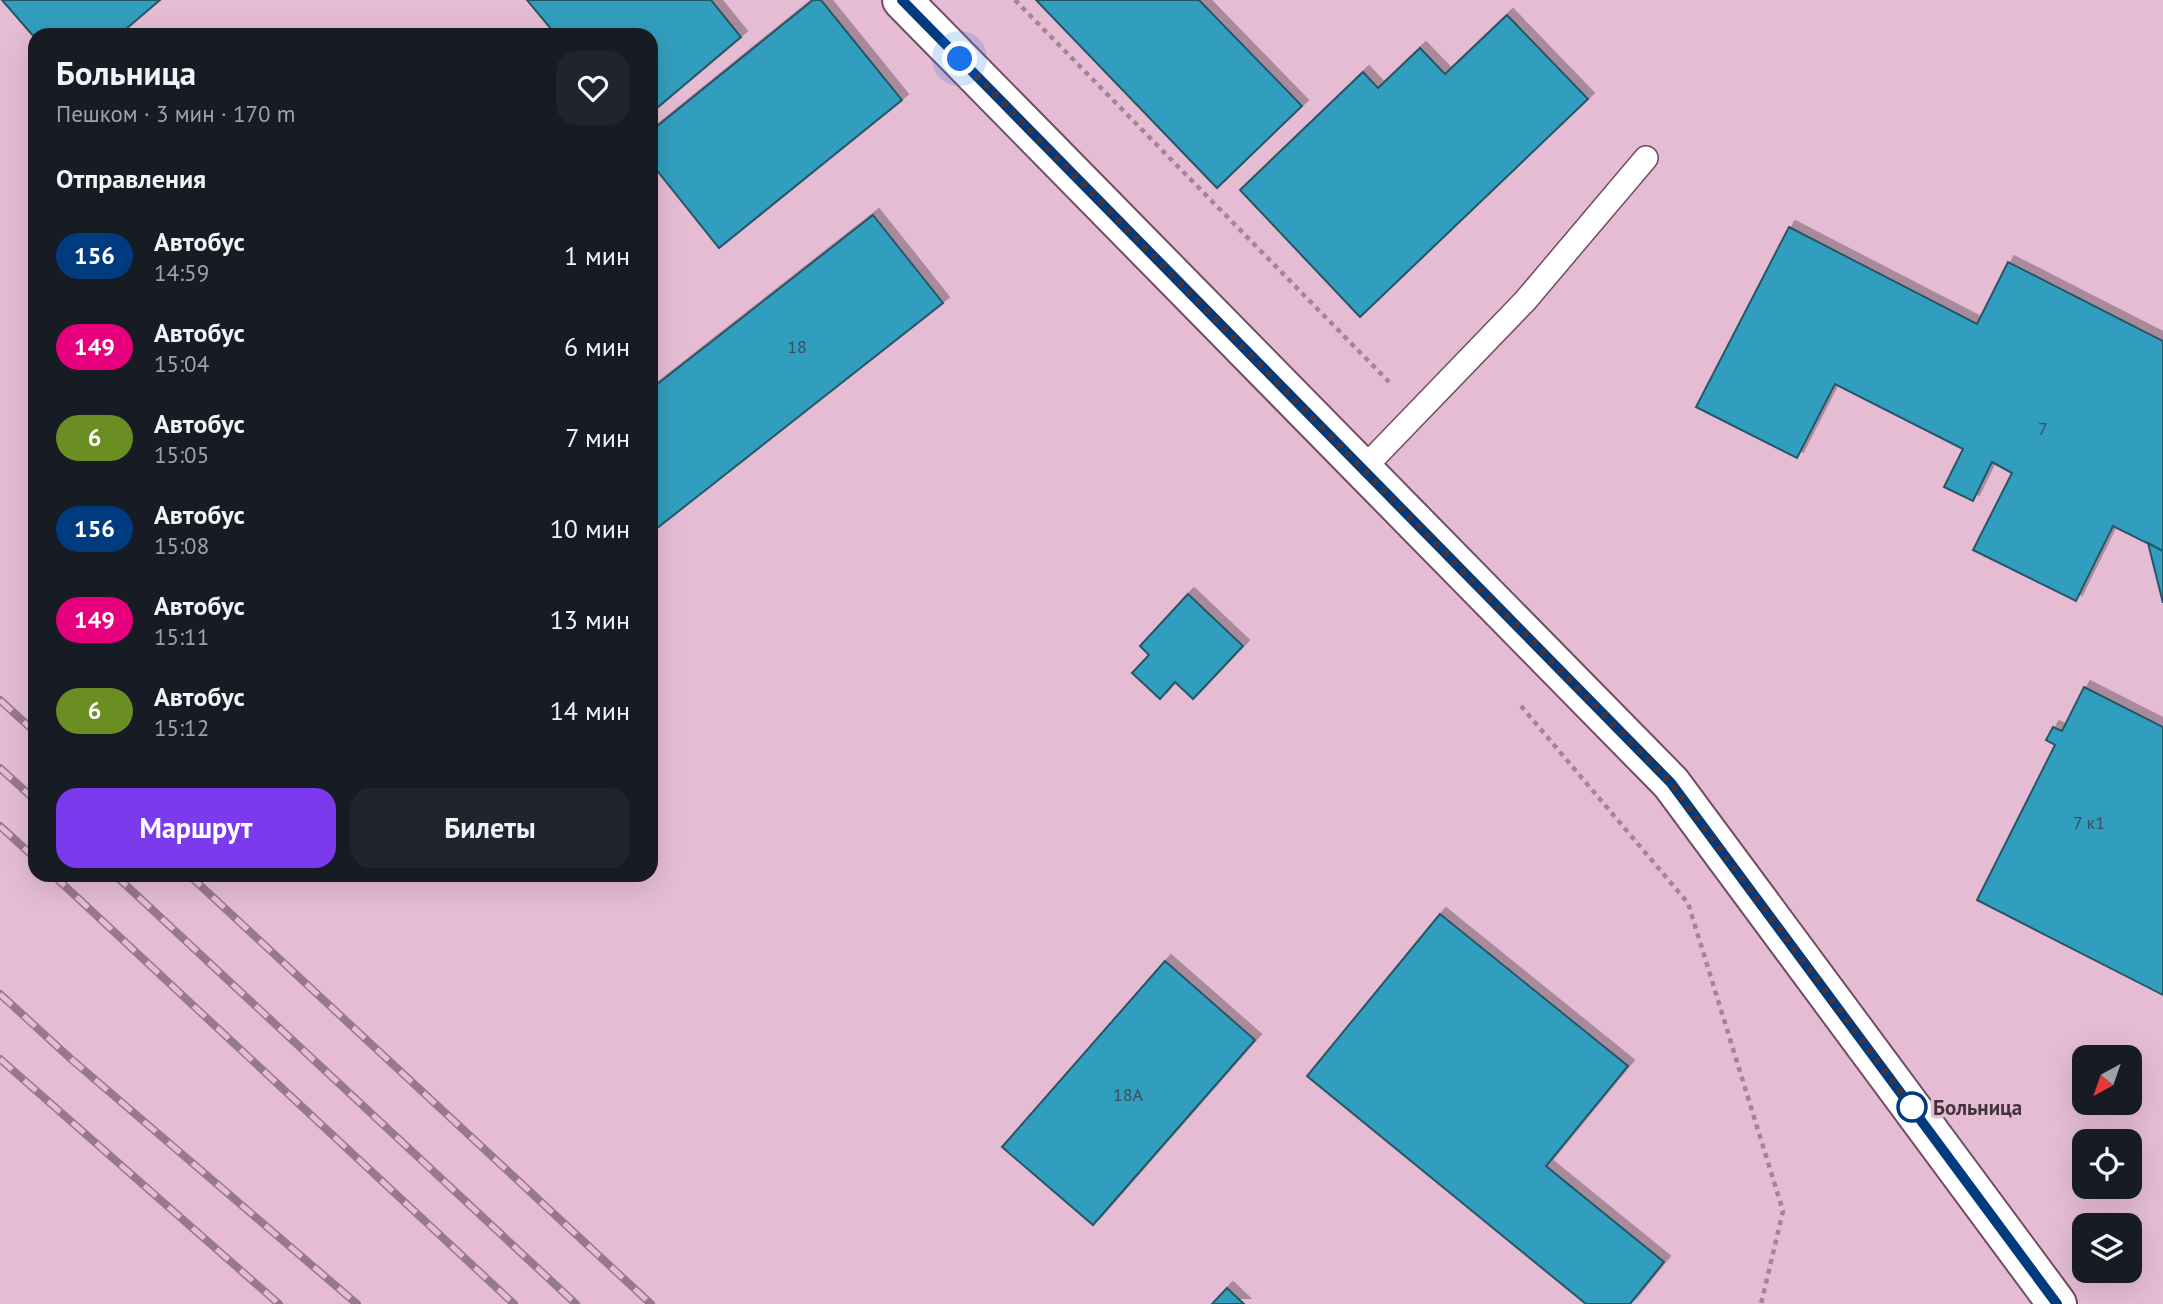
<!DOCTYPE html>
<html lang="ru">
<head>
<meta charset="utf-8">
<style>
	body { margin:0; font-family:"PT Sans",sans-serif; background:#20242c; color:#f1f3f6; height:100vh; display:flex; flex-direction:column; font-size:26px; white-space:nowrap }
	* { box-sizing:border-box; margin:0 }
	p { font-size:23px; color:#9ea1a6 }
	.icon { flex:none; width:38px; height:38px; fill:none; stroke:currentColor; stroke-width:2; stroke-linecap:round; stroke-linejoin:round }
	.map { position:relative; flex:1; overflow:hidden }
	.drawer { position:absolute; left:28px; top:28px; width:630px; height:854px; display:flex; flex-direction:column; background:#171b24; border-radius:21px; box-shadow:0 7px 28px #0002 }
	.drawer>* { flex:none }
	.badge { padding:0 14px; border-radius:23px; font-size:24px; line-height:46px }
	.needle { width:46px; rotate:220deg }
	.tools { position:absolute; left:2072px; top:1045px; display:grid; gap:14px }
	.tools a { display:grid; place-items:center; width:70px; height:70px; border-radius:14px; background:#171b24; box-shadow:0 7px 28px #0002; font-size:35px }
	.you { position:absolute; width:35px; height:35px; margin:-18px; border:5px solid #fff; border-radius:50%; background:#1a73e8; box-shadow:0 0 0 10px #1a73e833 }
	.map>.badge { position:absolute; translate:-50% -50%; box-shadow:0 0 0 4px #fff }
	h2 { padding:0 28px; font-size:26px; line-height:63px }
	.round { display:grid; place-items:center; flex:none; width:74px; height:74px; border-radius:21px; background:#20242c }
	.summary { display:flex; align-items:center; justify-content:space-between; height:119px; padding:0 28px }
	h1 { font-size:33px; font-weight:700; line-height:52px }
	.action { display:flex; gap:14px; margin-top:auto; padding:14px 28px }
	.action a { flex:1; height:80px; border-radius:21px; background:#7c3aed; color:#fff; font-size:28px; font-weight:700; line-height:80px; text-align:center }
	.action a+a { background:#20242c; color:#f1f3f6 }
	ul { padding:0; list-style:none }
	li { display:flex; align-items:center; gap:21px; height:91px; padding:0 28px }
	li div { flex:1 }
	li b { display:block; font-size:26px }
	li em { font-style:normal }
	li .badge { min-width:77px; font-weight:700; text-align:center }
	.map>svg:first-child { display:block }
	.building { fill:#329ebf; stroke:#285665; stroke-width:2; filter:url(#shadow) }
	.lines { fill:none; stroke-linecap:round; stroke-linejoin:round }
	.lane-casing { stroke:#704d62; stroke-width:26 }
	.primary-casing { stroke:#704d62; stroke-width:42 }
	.path { stroke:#a38597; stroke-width:4.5; stroke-dasharray:5 5; stroke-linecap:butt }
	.lane { stroke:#fff; stroke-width:23 }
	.primary { stroke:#fff; stroke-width:38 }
	.rail-casing { stroke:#96798a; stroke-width:8 }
	.rail { stroke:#e5bcd4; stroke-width:5; stroke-dasharray:16; stroke-linecap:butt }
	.line-casing { stroke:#fff; stroke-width:16 }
	.line { stroke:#003b80; stroke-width:10 }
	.walk { stroke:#43333d; stroke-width:7; stroke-dasharray:0 12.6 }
	.stop-dot { fill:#fff; stroke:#003b80; stroke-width:3.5 }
	.labels { text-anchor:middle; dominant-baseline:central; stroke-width:7; stroke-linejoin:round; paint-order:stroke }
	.number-label { font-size:18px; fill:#3f4e5e }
	.stop-label { font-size:21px; font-weight:bold; fill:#43333d; stroke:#e5bcd4; text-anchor:start }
</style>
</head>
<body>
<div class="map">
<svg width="2163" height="1304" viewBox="0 0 2163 1304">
	<defs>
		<filter id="shadow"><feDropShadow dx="6" dy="-6" stdDeviation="0" flood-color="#0004"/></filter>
	</defs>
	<rect width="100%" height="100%" fill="#e5bcd4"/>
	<path class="building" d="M2 0H160L119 35H35V38Z
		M527 0H711L741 37 651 113V35H556Z
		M813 0H821L902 100 719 248 651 163V131Z
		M1036 0H1199L1302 106 1217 188Z
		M1507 15 1588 99 1360 317 1240 190 1363 72 1378 88 1420 48 1445 74Z
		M873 215 943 303 651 533V389Z
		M1789 227 1977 324 2008 262 2163 341V551L2113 526 2076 601 1973 550 2012 473 1992 462 1973 501 1944 487 1963 449 1835 384 1797 458 1696 407Z
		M2148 543 2163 551V603Z
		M1188 594 1243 646 1193 699 1175 682 1160 699 1132 673 1149 655 1140 646Z
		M2084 687 2163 727V995L1977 900 2055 745 2046 740 2053 727 2062 731Z
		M1440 914 1628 1066 1546 1166 1664 1262 1630 1304H1586L1307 1076Z
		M1165 961 1255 1040 1093 1225 1002 1147Z
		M1227 1288 1244 1304H1212Z"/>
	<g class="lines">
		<g class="lane-casing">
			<path id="lane" d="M1363 469 1525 301 1646 158"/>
		</g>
		<g class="primary-casing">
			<path id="primary" d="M902 0 1671 783 2057 1304"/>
		</g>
		<path class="path" d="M1015 0 1389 382
			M1521 706 1688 903 1783 1211 1761 1304"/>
		<use href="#lane" class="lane"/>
		<use href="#primary" class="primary"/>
		<g class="rail-casing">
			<path id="rail" d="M0 700 35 732
				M0 768 35 800
				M0 826 35 858
				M53 875 514 1304
				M115 875 576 1304
				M189 875 651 1304
				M0 994 71 1059 357 1304
				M0 1059 279 1304"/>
		</g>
		<use href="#rail" class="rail"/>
	</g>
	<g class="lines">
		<g class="line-casing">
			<path id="line" d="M902 0 1671 783 2057 1304"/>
		</g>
		<use href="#line" class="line"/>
		<path class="walk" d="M960 59 1671 783 1914 1110 1912 1107"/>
	</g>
	<circle class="stop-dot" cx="1912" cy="1107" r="14"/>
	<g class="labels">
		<g class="number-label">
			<text x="797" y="346">18</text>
			<text x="2043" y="428">7</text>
			<text x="2089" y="822">7 к1</text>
			<text x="1128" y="1094">18А</text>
		</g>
		<g class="stop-label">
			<text x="1933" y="1107">Больница</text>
		</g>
	</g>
</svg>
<div class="tools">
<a><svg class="needle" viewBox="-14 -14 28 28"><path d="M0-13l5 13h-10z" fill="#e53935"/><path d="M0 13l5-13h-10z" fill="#9ea1a6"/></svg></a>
<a><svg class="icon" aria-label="locate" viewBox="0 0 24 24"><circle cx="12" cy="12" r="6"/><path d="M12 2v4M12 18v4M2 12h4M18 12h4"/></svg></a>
<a><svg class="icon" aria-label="layers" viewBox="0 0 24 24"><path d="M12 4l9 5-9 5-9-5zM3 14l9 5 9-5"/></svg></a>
</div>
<div class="you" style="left:960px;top:59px"></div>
<section class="drawer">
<div class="summary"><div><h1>Больница</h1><p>Пешком · 3 мин · 170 m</p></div><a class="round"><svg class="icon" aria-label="heart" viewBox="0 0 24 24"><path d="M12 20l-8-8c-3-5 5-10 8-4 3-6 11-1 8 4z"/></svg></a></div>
<h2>Отправления</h2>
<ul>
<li><span class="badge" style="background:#003b80;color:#fff">156</span><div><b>Автобус</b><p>14:59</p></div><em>1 мин</em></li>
<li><span class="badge" style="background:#e6007e;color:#fff">149</span><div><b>Автобус</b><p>15:04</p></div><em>6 мин</em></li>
<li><span class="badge" style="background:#6b8e23;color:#fff">6</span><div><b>Автобус</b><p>15:05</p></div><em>7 мин</em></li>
<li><span class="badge" style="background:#003b80;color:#fff">156</span><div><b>Автобус</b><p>15:08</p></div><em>10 мин</em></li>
<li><span class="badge" style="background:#e6007e;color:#fff">149</span><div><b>Автобус</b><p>15:11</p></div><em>13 мин</em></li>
<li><span class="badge" style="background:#6b8e23;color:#fff">6</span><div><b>Автобус</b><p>15:12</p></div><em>14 мин</em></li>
</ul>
<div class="action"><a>Маршрут</a><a>Билеты</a></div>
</section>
</div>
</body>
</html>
